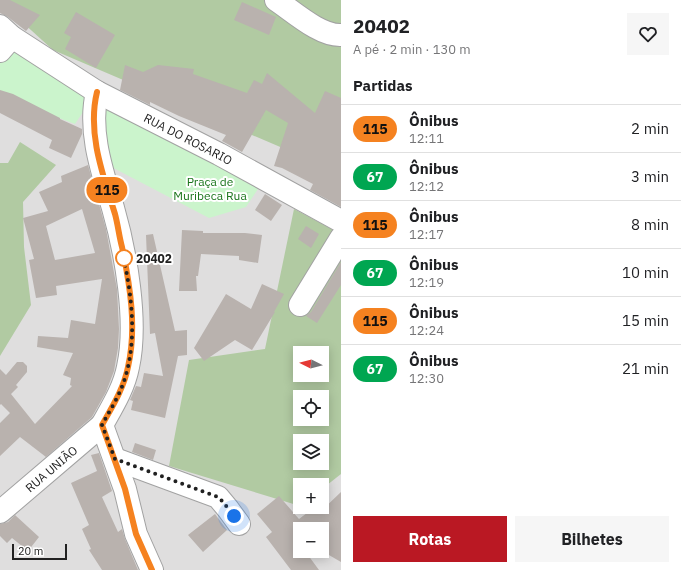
<!DOCTYPE html>
<html lang="pt">
<head>
<meta charset="utf-8">
<style>
	body { margin:0; font-family:"IBM Plex Sans",sans-serif; background:#f6f6f6; color:#202124; height:100vh; display:flex; flex-direction:column; font-size:15px; white-space:nowrap }
	* { box-sizing:border-box; margin:0 }
	p { font-size:13px; color:#757577 }
	.icon { flex:none; width:22px; height:22px; fill:none; stroke:currentColor; stroke-width:2; stroke-linecap:round; stroke-linejoin:round }
	.map { position:relative; flex:1; overflow:hidden }
	.side { display:flex; flex-direction:column; background:#fff; width:340px }
	.side>* { flex:none }
	.badge { padding:0 8px; border-radius:13px; font-size:14px; line-height:26px }
	.needle { width:26px; rotate:276deg }
	.controls { position:absolute; left:293px; top:346px; display:grid; gap:8px }
	.controls a { display:grid; place-items:center; width:36px; height:36px; border-radius:0px; background:#fff; box-shadow:0 2px 10px #0003; font-size:20px }
	.scale { position:absolute; left:12px; bottom:10px; width:55px; box-sizing:border-box; padding-left:4px; border:2px solid #212121; border-top:0; font-size:11px; line-height:14px; white-space:nowrap; color:#212121; -webkit-text-stroke:3px #fff; paint-order:stroke }
	.you { position:absolute; width:20px; height:20px; margin:-10px; border:3px solid #fff; border-radius:50%; background:#1a73e8; box-shadow:0 0 0 6px #1a73e833 }
	.map>.badge { position:absolute; translate:-50% -50%; box-shadow:0 0 0 2px #fff }
	h2 { padding:0 12px; font-size:15px; line-height:36px }
	.round { display:grid; place-items:center; flex:none; width:42px; height:42px; border-radius:0px; background:#f6f6f6 }
	.head { display:flex; align-items:center; justify-content:space-between; height:68px; padding:0 12px }
	h1 { font-size:19px; font-weight:700; line-height:30px }
	.cta { display:flex; gap:8px; margin-top:auto; padding:8px 12px }
	.cta a { flex:1; height:46px; border-radius:0px; background:#ba1823; color:#fff; font-size:16px; font-weight:700; line-height:46px; text-align:center }
	.cta a+a { background:#f6f6f6; color:#202124 }
	ul { padding:0; list-style:none }
	li { display:flex; align-items:center; gap:12px; height:48px; padding:0 12px; border-top:1px solid #e0e0e0 }
	li div { flex:1 }
	li b { display:block; font-size:15px }
	li em { font-style:normal }
	li .badge { min-width:44px; font-weight:700; text-align:center }
	main { display:flex; flex:1; min-height:0 }
	.map>svg:first-child { display:block }
	.residential { fill:#dfdede; fill-rule:evenodd }
	.forest { fill:#b1caa2; fill-rule:evenodd }
	.park { fill:#cbf4cc }
	.building { fill:#b9b2ae; fill-rule:evenodd }
	.lines { fill:none; stroke-linecap:round; stroke-linejoin:round }
	.minor-casing { stroke:#a2a2a2; stroke-width:24 }
	.minor { stroke:#fff; stroke-width:22 }
	.line-casing { stroke:#fff; stroke-width:9 }
	.line { stroke:#f58220; stroke-width:6 }
	.walk { stroke:#212121; stroke-width:4; stroke-dasharray:0 7.2 }
	.stop-dot { fill:#fff; stroke:#f58220; stroke-width:2 }
	.labels { text-anchor:middle; dominant-baseline:central; stroke-width:4; stroke-linejoin:round; paint-order:stroke }
	.street-label { font-size:12px; fill:#212121; stroke:#fff }
	.park-label { font-size:12px; fill:#19741a; stroke:#fff }
	.stop-label { font-size:12px; font-weight:bold; fill:#212121; stroke:#fff; text-anchor:start }
</style>
</head>
<body>
<main>
<div class="map">
<svg width="341" height="570" viewBox="0 0 341 570">
	<rect width="100%" height="100%" fill="#f0ede8"/>
	<path class="residential" d="M0 0H341V570H0ZM300 353H322V375H300ZM300 397H322V419H300ZM300 441H322V463H300ZM300 485H322V507H300ZM300 529H322V551H300Z"/>
	<path class="forest" d="M0 0H341V173L53 50 0 2Z
		M20 142 56 165 23 202 24 247 31 305 0 356V163H8Z
		M294 209 341 234V474L322 489V485H300V506L169 466 189 360 265 349ZM300 353H322V375H300ZM300 397H322V419H300ZM300 441H322V463H300Z"/>
	<path class="park" d="M0 41 84 95 85 109 75 124 0 96Z
		M97 100 260 186 246 207 209 218 102 162Z"/>
	<path class="building" d="M0 0H10L40 15 26 31 8 17 0 13Z
		M242 2 276 17 269 35 234 20Z
		M76 12 115 35 96 68 65 49 71 37 64 33Z
		M125 65 143 72 158 65 194 69 193 74 247 93 254 80 262 84 267 73 315 113 325 91 341 98V207L310 190 313 184 282 168 274 166 288 123 266 110 242 152 222 141 226 135 179 116 150 102V105L120 90Z
		M0 90 13 94 60 118V119L82 129V134L71 158 49 148 52 140 0 113Z
		M88 165 106 229 117 289 119 329 118 348 114 371 106 392 92 417 46 457 20 437 0 456V423L10 413 1 404 0 405V369L6 375 17 362H23L27 366V372L16 385 18 387 11 394 35 424 72 386 70 385 71 378 63 375 73 353 37 347 38 336 68 338 71 320 95 324 102 279 56 286 57 295 36 298 29 260 34 259 23 218 48 211 39 192 62 182 61 176ZM82 209 95 253 55 260 46 226Z
		M265 194 282 205 271 221 255 210Z
		M306 226 319 234 311 248 298 239Z
		M182 230 203 231V233H245L262 235 258 263 239 260V256L201 254 198 276H196L197 291H179Z
		M153 234 175 331 187 330V355L178 356 165 418 131 410 133 401 130 400 136 386 141 387 144 373 163 376 155 333 150 334 146 235Z
		M341 262V285L317 323 306 316 311 312Z
		M262 284 284 294 274 312H275L252 350 235 340 204 361 194 348 226 294 251 309Z
		M135 443 156 450 153 460 132 452Z
		M99 453 112 491 102 497 118 532 122 529 125 539 138 570H102L89 550 91 549 82 529 89 525 71 483 97 471 91 455Z
		M341 492V562L322 551V529H300V539L293 535 300 545V551H305L319 570H291L266 537 272 532 257 514 279 496 299 519 315 507 319 513Z
		M215 514 227 530 203 552 188 535Z
		M15 515 39 537 28 551 12 538 7 543 0 536V524L8 522Z"/>
	<g class="lines">
		<g class="minor-casing">
			<g id="minor">
				<path d="M276 0C294 12 320 36 341 35"/>
				<path id="s1" d="M0 26 12 37 97 92 219 154 341 221"/>
				<path d="M0 51 12 37"/>
				<path d="M97 92C88 131 102 171 113 208 126 253 138 322 128 367 124 388 112 407 102 425L125 489 136 534 152 570"/>
				<path d="M300 305 341 238"/>
				<path d="M115 459 218 497 228 509 239 524"/>
				<path id="s2" d="M0 512 102 425"/>
			</g>
		</g>
		<use href="#minor" class="minor"/>
	</g>
	<g class="lines">
		<g class="line-casing">
			<path id="line" d="M97 92C87 133 103 175 115 214 118 225 119 236 122 247 130 285 137 328 128 367 124 388 112 407 102 425L125 489 136 534 152 570"/>
		</g>
		<use href="#line" class="line"/>
		<path class="walk" d="M124 258 123 255C132 296 138 343 123 384 118 398 109 412 102 425L115 459 218 497 223 502 234 516"/>
	</g>
	<circle class="stop-dot" cx="124" cy="258" r="8"/>
	<g class="labels">
		<g class="street-label">
			<text stroke="none"><textPath href="#s1" startOffset="220">RUA DO ROSARIO</textPath></text>
			<text stroke="none"><textPath href="#s2" startOffset="67">RUA UNIÃO</textPath></text>
		</g>
		<g class="park-label">
			<text x="210" y="181">Praça de<tspan x="210" dy="14">Muribeca Rua</tspan></text>
		</g>
		<g class="stop-label">
			<text x="136" y="258">20402</text>
		</g>
	</g>
</svg>
<div class="controls">
<a><svg class="needle" viewBox="-14 -14 28 28"><path d="M0-13l5 13h-10z" fill="#e53935"/><path d="M0 13l5-13h-10z" fill="#757577"/></svg></a>
<a><svg class="icon" aria-label="locate" viewBox="0 0 24 24"><circle cx="12" cy="12" r="6"/><path d="M12 2v4M12 18v4M2 12h4M18 12h4"/></svg></a>
<a><svg class="icon" aria-label="layers" viewBox="0 0 24 24"><path d="M12 4l9 5-9 5-9-5zM3 14l9 5 9-5"/></svg></a>
<a>+</a>
<a>−</a>
</div>
<div class="scale">20 m</div>
<div class="you" style="left:234px;top:516px"></div>
<b class="badge" style="left:107px;top:190px;background:#f58220;color:#111">115</b>
</div>
<section class="side">
<div class="head"><div><h1>20402</h1><p>A pé · 2 min · 130 m</p></div><a class="round"><svg class="icon" aria-label="heart" viewBox="0 0 24 24"><path d="M12 20l-8-8c-3-5 5-10 8-4 3-6 11-1 8 4z"/></svg></a></div>
<h2>Partidas</h2>
<ul>
<li><span class="badge" style="background:#f58220;color:#111">115</span><div><b>Ônibus</b><p>12:11</p></div><em>2 min</em></li>
<li><span class="badge" style="background:#00a651;color:#fff">67</span><div><b>Ônibus</b><p>12:12</p></div><em>3 min</em></li>
<li><span class="badge" style="background:#f58220;color:#111">115</span><div><b>Ônibus</b><p>12:17</p></div><em>8 min</em></li>
<li><span class="badge" style="background:#00a651;color:#fff">67</span><div><b>Ônibus</b><p>12:19</p></div><em>10 min</em></li>
<li><span class="badge" style="background:#f58220;color:#111">115</span><div><b>Ônibus</b><p>12:24</p></div><em>15 min</em></li>
<li><span class="badge" style="background:#00a651;color:#fff">67</span><div><b>Ônibus</b><p>12:30</p></div><em>21 min</em></li>
</ul>
<div class="cta"><a>Rotas</a><a>Bilhetes</a></div>
</section>
</main>
</body>
</html>
